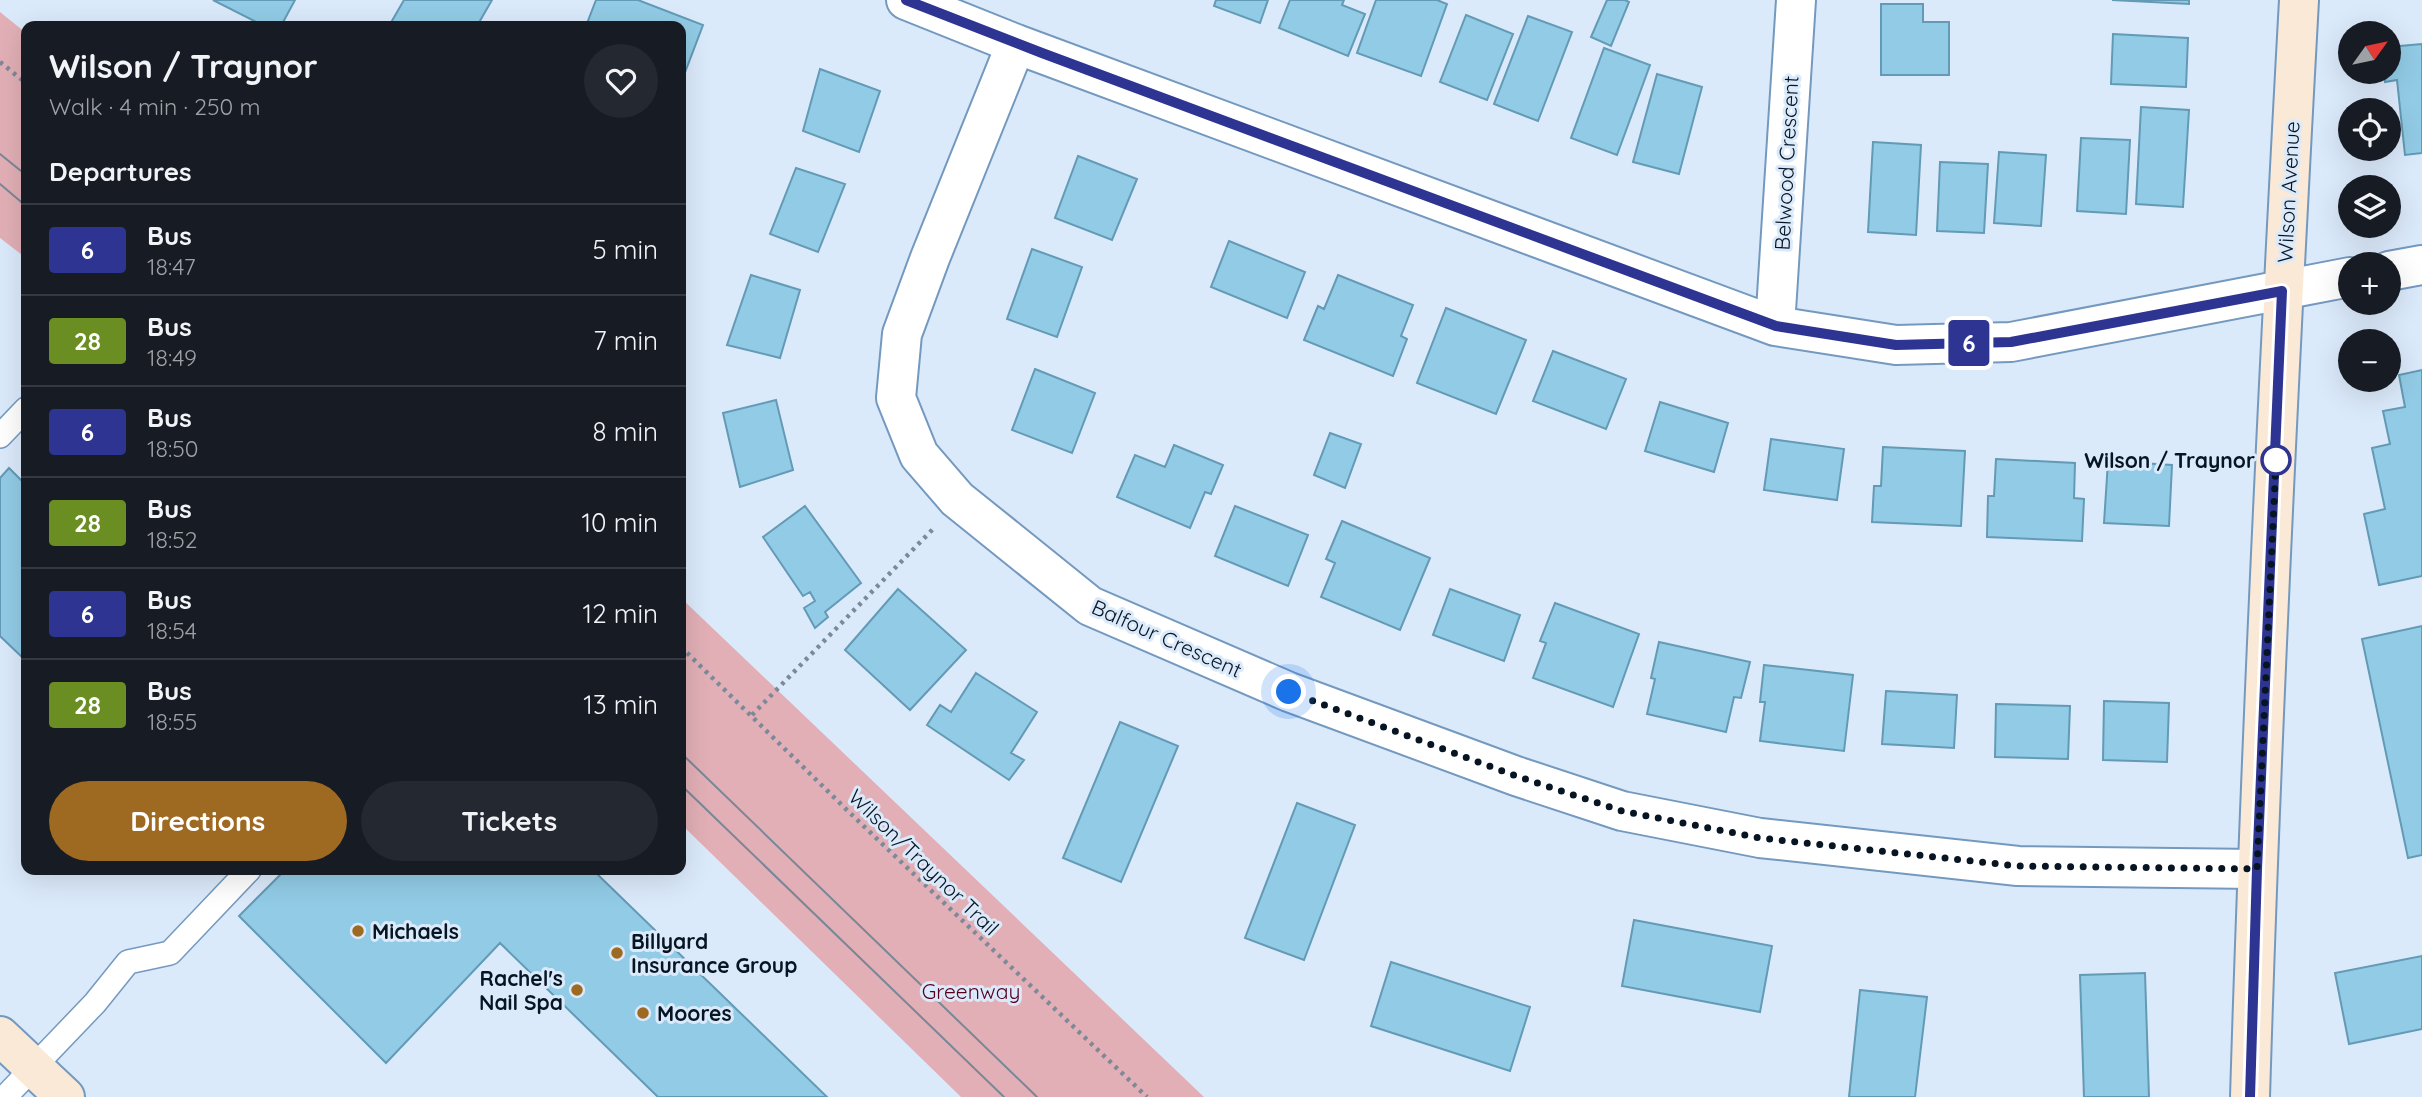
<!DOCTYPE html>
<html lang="en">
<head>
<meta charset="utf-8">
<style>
	body { margin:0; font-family:Quicksand,sans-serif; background:#242831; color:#f1f3f6; height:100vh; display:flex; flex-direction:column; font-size:26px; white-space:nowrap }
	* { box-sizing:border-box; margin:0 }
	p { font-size:23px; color:#9ea1a6 }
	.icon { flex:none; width:38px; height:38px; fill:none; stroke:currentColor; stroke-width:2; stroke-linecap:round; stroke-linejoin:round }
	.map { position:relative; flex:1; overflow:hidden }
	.drawer { position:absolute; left:21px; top:21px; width:665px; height:854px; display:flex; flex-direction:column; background:#171b24; border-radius:14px; box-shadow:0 7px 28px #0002 }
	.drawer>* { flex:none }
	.badge { padding:0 14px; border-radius:5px; font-size:24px; line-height:46px }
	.needle { width:46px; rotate:57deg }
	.fabs { position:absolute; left:2338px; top:21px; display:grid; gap:14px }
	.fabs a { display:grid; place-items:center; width:63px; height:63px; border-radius:50%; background:#171b24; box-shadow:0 7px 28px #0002; font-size:35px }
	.you { position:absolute; width:35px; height:35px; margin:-18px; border:5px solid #fff; border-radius:50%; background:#1a73e8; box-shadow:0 0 0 10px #1a73e833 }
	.map>.badge { position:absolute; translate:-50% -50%; box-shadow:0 0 0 4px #fff }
	h2 { padding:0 28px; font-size:26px; line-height:63px }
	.round { display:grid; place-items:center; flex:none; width:74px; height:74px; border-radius:37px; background:#242831 }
	.head { display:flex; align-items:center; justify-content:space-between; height:119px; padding:0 28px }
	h1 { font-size:33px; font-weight:800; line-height:52px }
	.primary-button { display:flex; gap:14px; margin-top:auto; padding:14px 28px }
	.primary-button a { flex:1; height:80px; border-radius:42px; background:#9e6921; color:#fff; font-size:28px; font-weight:800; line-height:80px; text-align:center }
	.primary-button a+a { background:#242831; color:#f1f3f6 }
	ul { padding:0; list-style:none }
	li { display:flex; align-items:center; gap:21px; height:91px; padding:0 28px; border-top:2px solid #363941 }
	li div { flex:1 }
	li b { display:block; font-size:26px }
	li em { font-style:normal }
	li .badge { min-width:77px; font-weight:700; text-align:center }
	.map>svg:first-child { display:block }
	.green { fill:#e2afb6 }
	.building { fill:#92cbe6; stroke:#639ab5; stroke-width:2 }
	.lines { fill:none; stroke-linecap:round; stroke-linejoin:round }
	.lane-casing { stroke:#7499bf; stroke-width:26 }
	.street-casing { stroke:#7499bf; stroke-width:42 }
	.secondary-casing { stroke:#7499bf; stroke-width:42 }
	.path { stroke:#7b8999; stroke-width:4.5; stroke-dasharray:3.5 5; stroke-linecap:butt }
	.lane { stroke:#fff; stroke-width:23 }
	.street { stroke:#fff; stroke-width:38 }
	.secondary { stroke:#fae9d7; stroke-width:38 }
	.tram { stroke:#798797; stroke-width:2 }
	.line-casing { stroke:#fff; stroke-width:16 }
	.line { stroke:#2e3491; stroke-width:10 }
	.walk { stroke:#071523; stroke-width:7; stroke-dasharray:0 12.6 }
	.stop-dot { fill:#fff; stroke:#2e3491; stroke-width:3.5 }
	.poi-dot { fill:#9e6921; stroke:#dbeafb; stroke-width:2.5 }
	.labels { text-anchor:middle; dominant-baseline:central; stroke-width:6; stroke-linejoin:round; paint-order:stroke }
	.street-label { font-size:21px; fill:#071523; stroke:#dbeafb }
	.stop-label { font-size:21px; font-weight:bold; fill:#071523; stroke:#dbeafb; text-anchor:end }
	.poi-label { font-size:21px; font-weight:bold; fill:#071523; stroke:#dbeafb; text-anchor:start }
	.park-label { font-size:21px; fill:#56001d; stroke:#dbeafb }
</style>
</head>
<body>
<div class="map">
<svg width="2422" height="1097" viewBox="0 0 2422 1097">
	<rect width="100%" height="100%" fill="#dbeafb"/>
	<path class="green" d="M0 12 26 33V258L0 238Z
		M681 598 1204 1097H961L681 824Z"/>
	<path class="building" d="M213 0H295L281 26H264Z
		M404 0H492L477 26H389Z
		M596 0H638L703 25 681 83V26H586Z
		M1216 0H1268L1260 23 1214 6Z
		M1290 0H1344L1342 5 1365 14 1348 56 1279 28Z
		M1376 0H1437L1447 4 1421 76 1357 53Z
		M1607 0H1625L1629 2 1611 46 1591 37Z
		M2112 0H2189V4Z
		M1881 4H1923V22H1949V75H1881Z
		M1466 15 1513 34 1487 100 1440 82Z
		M1528 16 1572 32 1538 121 1494 104Z
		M2113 34 2188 38 2186 87 2111 84Z
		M2422 44V153L2405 155 2397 80 2385 82 2384 72H2389V47Z
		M1604 48 1650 65 1617 155 1571 138Z
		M820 69 880 91 859 152 803 131Z
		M1657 74 1702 87 1679 174 1633 162Z
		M2141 107 2189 110 2183 207 2136 204Z
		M2081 138 2130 140 2126 214 2077 211Z
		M1873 142 1921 145 1916 235 1868 232Z
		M1999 152 2046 155 2041 226 1994 223Z
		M1078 156 1137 179 1112 240 1055 218Z
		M1940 162 1988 164 1984 233 1937 231Z
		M796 168 845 184 818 252 770 234Z
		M1229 241 1305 272 1287 318 1211 287Z
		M1032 249 1082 267 1057 337 1007 319Z
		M751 275 800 290 780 358 727 345Z
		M1338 275 1413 305 1401 336 1407 339 1393 376 1304 340 1318 306 1324 309Z
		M1446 308 1526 340 1496 414 1417 383Z
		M1553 351 1626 379 1606 429 1533 401Z
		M1035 369 1095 393 1072 453 1012 430Z
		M2422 370V576L2379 585 2364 514 2385 509 2372 448 2390 444 2383 411 2405 407 2399 375Z
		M776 400 793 470 740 487 723 413Z
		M1660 402 1728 423 1714 472 1645 451Z
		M1330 433 1361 444 1345 488 1314 475Z
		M1771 439 1844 449 1837 500 1764 490Z
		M1174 445 1223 465 1211 494 1205 492 1190 528 1117 497 1135 455 1165 467Z
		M1883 447 1965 451 1961 526 1872 522 1874 486H1881Z
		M1996 459 2075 463 2074 498 2084 499 2082 541 1987 537 1988 496H1994Z
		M2108 461 2172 465 2169 526 2104 523Z
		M9 468 26 485V661L0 636V478Z
		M805 506 861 583 825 612 828 617 815 628 804 608 815 601 810 592 803 596 763 537Z
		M1235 506 1308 535 1288 586 1215 556Z
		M1342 521 1430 558 1400 630 1321 597 1335 563 1326 559Z
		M898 589 966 650 910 710 845 650Z
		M1450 589 1520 615 1504 661 1433 635Z
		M1555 603 1639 634 1613 707 1533 678 1546 643 1540 641Z
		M2422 626V855L2408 858 2362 639Z
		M1659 642 1750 662 1741 698 1734 697 1726 732 1647 714 1655 679 1651 678Z
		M1764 665 1853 675 1844 751 1760 741 1765 702H1760Z
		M976 673 1037 712 1011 753 1024 760 1009 780 927 725 940 705 951 712Z
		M1886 691 1957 695 1954 748 1882 744Z
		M2104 701 2169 703 2167 762 2103 760Z
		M1996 704 2070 706 2068 759 1995 757Z
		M1120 722 1178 746 1121 882 1063 858Z
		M1297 803 1355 825 1304 960 1245 938Z
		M285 870H593L827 1097H658L500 943 386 1063 239 916Z
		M1634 920 1772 946 1760 1012 1622 986Z
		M2422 956V1029L2349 1044 2335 973Z
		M1391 962 1530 1007 1510 1071 1371 1026Z
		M2145 973 2149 1097H2084L2080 975Z
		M1860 990 1927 997 1915 1097H1849Z"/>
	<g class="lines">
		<g class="lane-casing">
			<path id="lane" d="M0 436 26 409
				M5 1097 95 1003 128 962 170 953 249 870"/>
		</g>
		<g class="street-casing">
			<path id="street" d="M906 0 1016 44 1775 326 1896 345 2011 342 2350 277
				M1016 44 930 258 902 334 896 398 919 455 957 499 1090 606 1289 692 1516 776 1622 811 1760 838 2018 866 2257 869
				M2389 271 2422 265
				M1775 326 1796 0"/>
		</g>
		<g class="secondary-casing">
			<path id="secondary" d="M0 1036 65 1097
				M2250 1097C2261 731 2279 365 2299 0"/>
		</g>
		<path class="path" d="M0 62 26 83
			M681 647 850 813 1147 1097
			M752 715 933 529"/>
		<use href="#lane" class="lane"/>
		<use href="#street" class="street"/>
		<use href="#secondary" class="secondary"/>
		<path class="tram" d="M0 154 26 175
			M0 184 26 206
			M681 753 1037 1097
			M681 785 1004 1097"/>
	</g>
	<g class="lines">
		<g class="line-casing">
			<path id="line" d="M906 0 1042 53 1776 326 1896 345 2011 342 2282 291 2257 869 2250 1097"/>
		</g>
		<use href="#line" class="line"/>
		<path class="walk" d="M1289 692 1516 776 1622 811 1760 838 2018 866 2257 869 2276 460"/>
	</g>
	<circle class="stop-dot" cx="2276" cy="460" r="14"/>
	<g class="poi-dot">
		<circle cx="358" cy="931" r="7"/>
		<circle cx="617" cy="953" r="7"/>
		<circle cx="577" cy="990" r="7"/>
		<circle cx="643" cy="1013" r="7"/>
	</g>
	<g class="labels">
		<g class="street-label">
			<text transform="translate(1786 163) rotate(-87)">Belwood Crescent</text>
			<text transform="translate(2288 192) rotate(-87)">Wilson Avenue</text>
			<text transform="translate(1167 638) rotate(24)">Balfour Crescent</text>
			<text transform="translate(924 862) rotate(44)">Wilson/Traynor Trail</text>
		</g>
		<g class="stop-label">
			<text x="2255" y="460">Wilson / Traynor</text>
		</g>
		<g class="poi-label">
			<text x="372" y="931">Michaels</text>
			<text x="631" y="941">Billyard<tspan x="631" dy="24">Insurance Group</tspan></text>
			<text x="563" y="978" text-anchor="end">Rachel's<tspan x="563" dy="24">Nail Spa</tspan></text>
			<text x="657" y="1013">Moores</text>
		</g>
		<g class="park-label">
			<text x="971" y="991">Greenway</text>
		</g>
	</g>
</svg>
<div class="fabs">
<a><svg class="needle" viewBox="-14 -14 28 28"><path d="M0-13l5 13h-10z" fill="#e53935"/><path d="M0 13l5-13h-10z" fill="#9ea1a6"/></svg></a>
<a><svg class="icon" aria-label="locate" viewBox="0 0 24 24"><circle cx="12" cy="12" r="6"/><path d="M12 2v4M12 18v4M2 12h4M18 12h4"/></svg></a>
<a><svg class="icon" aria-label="layers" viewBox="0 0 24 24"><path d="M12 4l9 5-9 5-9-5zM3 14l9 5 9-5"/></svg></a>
<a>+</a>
<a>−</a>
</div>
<div class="you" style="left:1289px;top:692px"></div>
<b class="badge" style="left:1969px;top:343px;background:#2e3491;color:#fff">6</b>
<section class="drawer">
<div class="head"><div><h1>Wilson / Traynor</h1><p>Walk · 4 min · 250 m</p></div><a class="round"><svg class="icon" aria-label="heart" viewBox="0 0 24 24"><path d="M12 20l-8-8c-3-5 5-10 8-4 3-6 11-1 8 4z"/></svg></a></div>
<h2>Departures</h2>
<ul>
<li><span class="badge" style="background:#2e3491;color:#fff">6</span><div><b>Bus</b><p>18:47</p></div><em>5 min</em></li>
<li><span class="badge" style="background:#6b8e23;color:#fff">28</span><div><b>Bus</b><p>18:49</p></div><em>7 min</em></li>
<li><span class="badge" style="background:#2e3491;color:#fff">6</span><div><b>Bus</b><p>18:50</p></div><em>8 min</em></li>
<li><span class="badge" style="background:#6b8e23;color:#fff">28</span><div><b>Bus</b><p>18:52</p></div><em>10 min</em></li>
<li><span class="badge" style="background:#2e3491;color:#fff">6</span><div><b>Bus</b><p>18:54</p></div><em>12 min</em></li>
<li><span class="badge" style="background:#6b8e23;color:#fff">28</span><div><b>Bus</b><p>18:55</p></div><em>13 min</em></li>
</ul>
<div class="primary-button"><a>Directions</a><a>Tickets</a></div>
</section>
</div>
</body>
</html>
